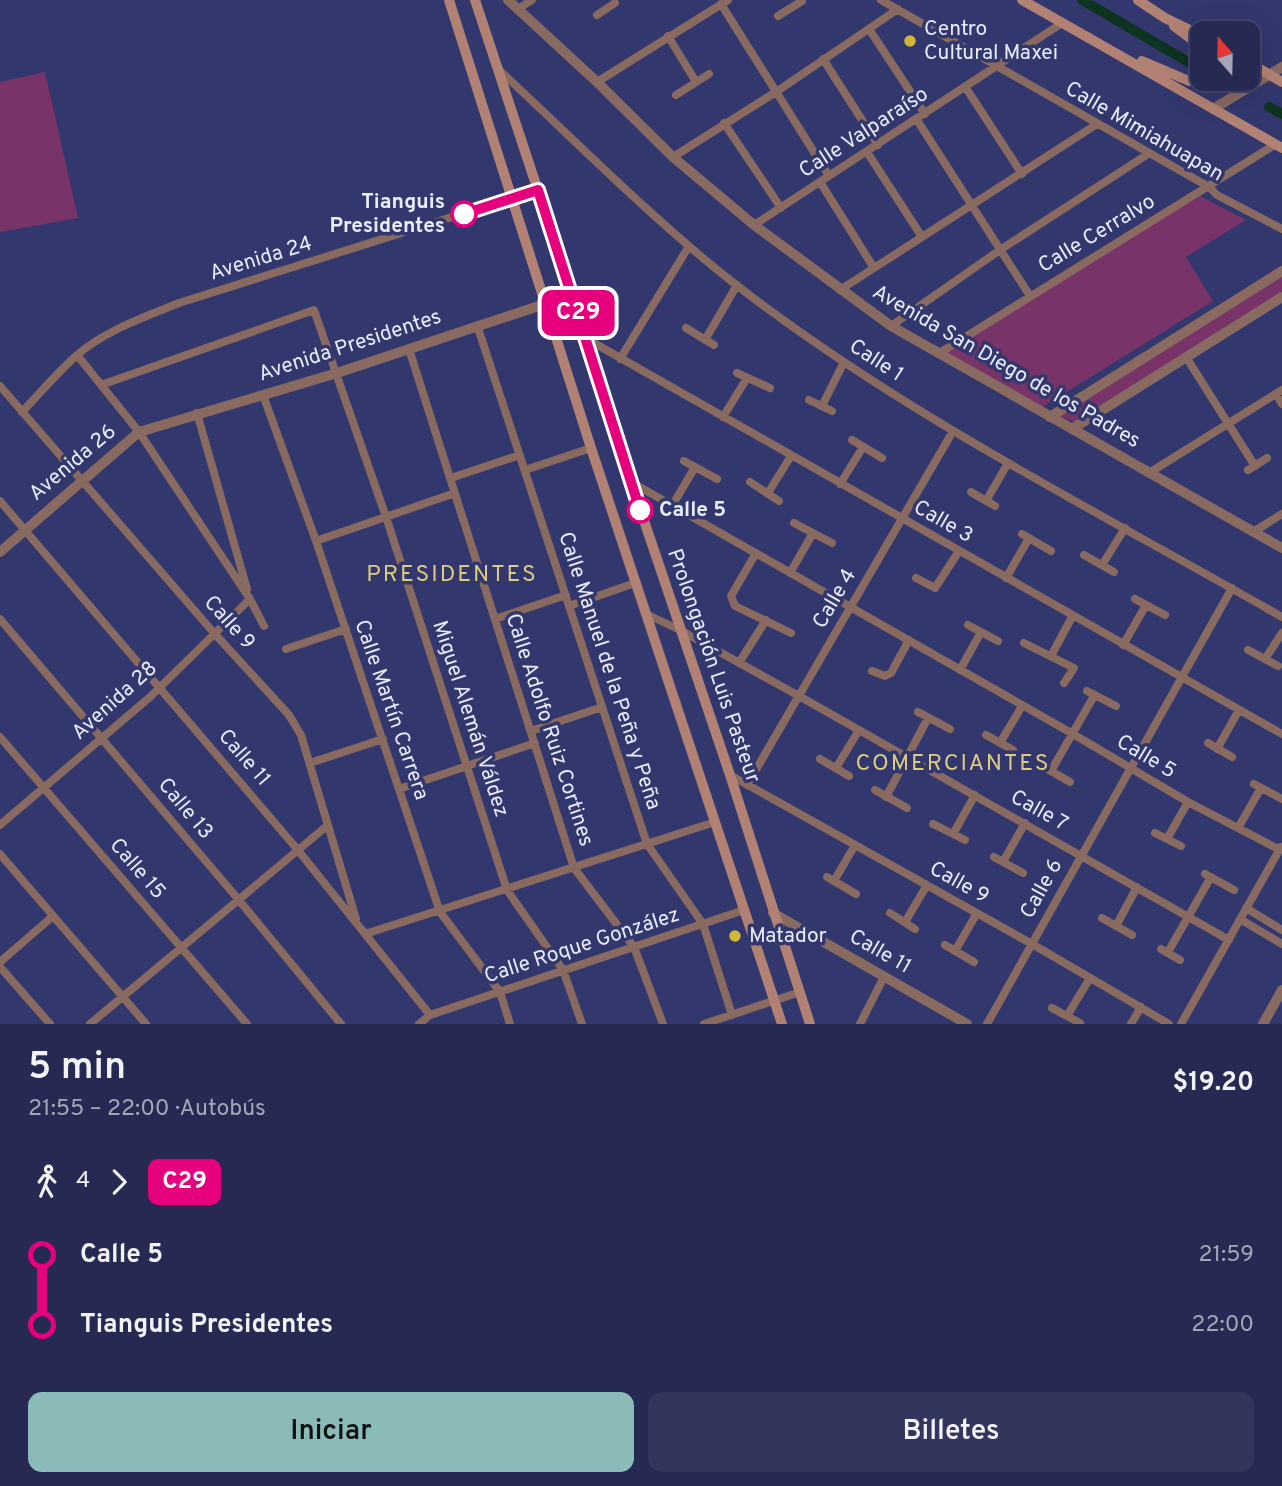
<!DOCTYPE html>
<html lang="es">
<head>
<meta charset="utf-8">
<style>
	body { margin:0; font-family:Overpass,sans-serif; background:#32355c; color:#f1f3f6; height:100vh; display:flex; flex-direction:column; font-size:26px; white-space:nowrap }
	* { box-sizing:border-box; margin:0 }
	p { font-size:23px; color:#a4a6b8 }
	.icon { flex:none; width:38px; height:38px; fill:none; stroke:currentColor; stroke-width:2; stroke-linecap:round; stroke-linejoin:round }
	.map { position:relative; height:1024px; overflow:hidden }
	.side { display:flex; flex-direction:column; background:#262952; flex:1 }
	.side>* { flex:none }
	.badge { padding:0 14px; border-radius:10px; font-size:24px; line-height:46px }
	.needle { width:46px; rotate:340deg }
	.buttons { position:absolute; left:1190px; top:21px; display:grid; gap:14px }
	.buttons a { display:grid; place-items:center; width:70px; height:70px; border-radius:14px; background:#262952; box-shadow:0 7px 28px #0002,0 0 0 2px #424569; font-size:35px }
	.map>.badge { position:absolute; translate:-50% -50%; box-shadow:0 0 0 4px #fff }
	.legs { display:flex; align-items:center; gap:10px; height:77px; padding:0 28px; font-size:23px }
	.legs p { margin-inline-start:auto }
	.headline { display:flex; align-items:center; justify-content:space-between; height:119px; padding:0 28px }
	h1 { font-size:38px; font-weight:600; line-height:52px }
	.cta { display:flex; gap:14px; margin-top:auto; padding:14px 28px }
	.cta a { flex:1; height:80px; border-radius:14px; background:#8bbbb9; color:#111; font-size:28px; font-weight:600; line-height:80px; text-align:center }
	.cta a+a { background:#32355c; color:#f1f3f6 }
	ul { padding:0 28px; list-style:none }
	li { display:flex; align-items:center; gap:24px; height:70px; font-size:26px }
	li i { display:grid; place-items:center; width:10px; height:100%; margin:0 9px; background:currentColor }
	li i::after { content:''; width:18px; height:18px; margin:-9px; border:5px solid; border-radius:50%; background:#262952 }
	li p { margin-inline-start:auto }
	li:first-child i { background:linear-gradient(#0000 50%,currentColor 0) }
	li:last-child i { background:linear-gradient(currentColor 50%,#0000 0) }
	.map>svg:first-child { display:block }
	.green { fill:#783468 }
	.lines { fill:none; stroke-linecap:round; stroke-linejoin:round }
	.canal { stroke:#0c3420; stroke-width:10 }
	.minor { stroke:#886a61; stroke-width:8 }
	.tertiary { stroke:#886a61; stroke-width:10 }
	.secondary { stroke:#b18273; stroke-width:10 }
	.line-1-casing { stroke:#fff; stroke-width:16 }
	.line-1 { stroke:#e6007e; stroke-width:10 }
	.poi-dot { fill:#d1b736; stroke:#32376d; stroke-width:2.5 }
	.stop-1-dot { fill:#fff; stroke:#e6007e; stroke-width:3.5 }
	.labels { text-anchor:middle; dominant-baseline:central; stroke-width:7; stroke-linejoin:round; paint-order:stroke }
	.poi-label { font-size:21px; fill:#e9ecfa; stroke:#32376d; text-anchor:start }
	.street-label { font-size:21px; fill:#e9ecfa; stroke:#32376d }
	.stop-label { font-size:21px; font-weight:bold; fill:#e9ecfa; stroke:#32376d; text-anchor:end }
	.neighbourhood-label { font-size:23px; letter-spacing:2px; fill:#ddcc7e; stroke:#32376d }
</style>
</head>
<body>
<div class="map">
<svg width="1282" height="1024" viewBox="0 0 1282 1024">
	<rect width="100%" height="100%" fill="#32376d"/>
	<path class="green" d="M45 72 78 218 0 232V82Z
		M1200 196 1246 220 1186 257 1213 301 1041 408 945 353Z
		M1282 277V292L1076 423 1060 416 1061 413Z"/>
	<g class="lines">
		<path class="canal" d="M1082 0 1202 70
			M1216 79 1224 83
			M1269 107 1282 114"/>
		<path class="minor" d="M881 0 1209 187 1217 195 1282 229
			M721 4 829 176
			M518 9 532 0
			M597 15 615 3
			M778 16 802 1
			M869 29 925 114
			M668 36 696 82
			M823 59 878 145
			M499 70C577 142 652 219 735 284 904 415 1097 511 1282 617
			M597 82 728 0
			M966 88 1022 174
			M676 95 709 74
			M917 120 1030 296
			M724 123 781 208
			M867 152 922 237
			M673 157 776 92 898 9
			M820 182 874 268
			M754 225 1062 23
			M840 290 1097 124
			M477 325 647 844 703 924 732 1015
			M891 326 1000 250 1148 154
			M686 328 714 345
			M587 339 1282 734
			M705 340 737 285
			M409 349 574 868 634 947 663 1024
			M938 354 1276 144
			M77 355 139 432 250 599 264 626
			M1186 357 1255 466
			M620 359 689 246
			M737 373 770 388
			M101 385 314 310 386 517 507 890 563 970 582 1024
			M0 386 214 633 289 715 301 735 356 919
			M1276 394 1282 404
			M263 395 316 541 440 912 500 992 510 1024
			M809 400 832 411
			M822 406 844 362
			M22 412C40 393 57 373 76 356 104 331 144 317 179 303L538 190
			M197 413 247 589
			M723 417 747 378
			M852 440 882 458
			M684 461 717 479
			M525 470 591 448
			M1248 470 1267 458
			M1149 473 1282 390
			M451 478 520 455
			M631 482 1073 734 1188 802 1280 850
			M750 482 779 501
			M840 484 863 447
			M971 492 995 506
			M768 493 791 456
			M0 501 297 849 430 1015
			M986 501 1008 463
			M672 506 695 467
			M794 523 832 543
			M1253 532 1282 514
			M1022 534 1051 551
			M316 541 455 493
			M756 553 731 596 735 606 791 633
			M1084 555 1114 572
			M1102 565 1125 528
			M790 573 813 533
			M916 578 935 588 959 551
			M1006 578 1029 538
			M1135 599 1165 615
			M569 606 635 583
			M646 614 680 630 799 696 1229 940
			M0 619 238 899 341 1024
			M495 619 566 595
			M968 625 998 641
			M1024 643 1074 668 1064 683
			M1123 645 1146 605
			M286 649 346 629
			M1248 650 1278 666
			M1051 656 1072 617
			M1265 659 1282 633
			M739 663 766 620
			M960 670 981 632
			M872 671 885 676 891 673 909 640
			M1087 691 1116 706
			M918 712 950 729
			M531 731 602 707
			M986 735 1013 750
			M0 737 247 1024
			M1000 743 1022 706
			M1208 743 1232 757
			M1217 749 1239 710
			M820 759 849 776
			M310 763 383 739
			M1044 767 1070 782
			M836 768 859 730
			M1051 771 1094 696
			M730 775 1032 944 1169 1024
			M1254 784 1282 799
			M747 785 953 431
			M399 789 535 743
			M875 790 907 808
			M886 797 928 718
			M933 824 965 840
			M0 825 150 697 250 599
			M1238 828 1261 788
			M1155 833 1181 846
			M953 834 975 795
			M1167 839 1188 802
			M0 854 146 1024
			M994 857 1023 873
			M1003 862 1025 823
			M1205 874 1234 890
			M827 877 856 894
			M834 881 855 845
			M1246 908 1282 930
			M890 913 915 929
			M1102 918 1132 935
			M1240 919 1282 944
			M905 922 927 885
			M1116 926 1137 887
			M365 934 715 822
			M945 945 974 962
			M1161 949 1180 960
			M955 951 977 913
			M1168 952 1211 877
			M0 962 53 916
			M0 967 50 1024
			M1052 1008 1080 1023
			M1067 1016 1090 978
			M90 1024 328 825
			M419 1024 430 1015 744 910
			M704 1024 800 992
			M860 1024 884 977
			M987 1024 1232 588
			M1131 1024 1141 1007
			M1181 1024 1281 847"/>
		<path class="tertiary" d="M508 0 597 82 673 157 754 225 891 326 1282 548
			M1213 109 1282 67
			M1050 417 1282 271
			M1072 429 1282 297
			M0 552 139 432 337 373 572 295
			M773 913 967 1024
			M1263 1024 1282 990"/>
		<path class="secondary" d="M449 0 591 448 782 1024
			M475 0 587 339 631 482 730 775 810 1024
			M1022 0 1282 148
			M1138 0 1165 18 1202 36
			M1174 26 1202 47
			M1142 61 1189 81 1202 77
			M1248 62 1282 82"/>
	</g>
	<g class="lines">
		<g class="line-1-casing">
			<path id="line-1" d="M464 214 538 190 640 510"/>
		</g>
		<use href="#line-1" class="line-1"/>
	</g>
	<g class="poi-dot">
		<circle cx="910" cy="41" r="7"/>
		<circle cx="735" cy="936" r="7"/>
	</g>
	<g class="stop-1-dot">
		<circle cx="464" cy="214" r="12"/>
		<circle cx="640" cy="510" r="12"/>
	</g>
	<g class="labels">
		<g class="poi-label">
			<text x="924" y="29">Centro<tspan x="924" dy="24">Cultural Maxei</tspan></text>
			<text x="749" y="936">Matador</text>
		</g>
		<g class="street-label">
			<text transform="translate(1144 132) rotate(30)">Calle Mimiahuapan</text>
			<text transform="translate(864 133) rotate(-33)">Calle Valparaíso</text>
			<text transform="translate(1097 234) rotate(-31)">Calle Cerralvo</text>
			<text transform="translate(261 259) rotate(-17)">Avenida 24</text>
			<text transform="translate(350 346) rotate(-18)">Avenida Presidentes</text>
			<text transform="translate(876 361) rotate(33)">Calle 1</text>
			<text transform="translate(1006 367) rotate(30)">Avenida San Diego de los Padres</text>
			<text transform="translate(73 463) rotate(-40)">Avenida 26</text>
			<text transform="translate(943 522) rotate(30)">Calle 3</text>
			<text transform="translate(835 599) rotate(-60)">Calle 4</text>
			<text transform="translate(229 623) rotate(48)">Calle 9</text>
			<text transform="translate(713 666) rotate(71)">Prolongación Luis Pasteur</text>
			<text transform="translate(609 671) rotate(72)">Calle Manuel de la Peña y Peña</text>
			<text transform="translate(115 701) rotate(-42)">Avenida 28</text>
			<text transform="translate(391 710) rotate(71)">Calle Martín Carrera</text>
			<text transform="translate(470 719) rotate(72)">Miguel Alemán Váldez</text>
			<text transform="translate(549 730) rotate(72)">Calle Adolfo Ruiz Cortines</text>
			<text transform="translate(1146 757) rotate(31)">Calle 5</text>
			<text transform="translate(244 758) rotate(49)">Calle 11</text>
			<text transform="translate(185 809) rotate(50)">Calle 13</text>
			<text transform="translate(1039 811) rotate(29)">Calle 7</text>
			<text transform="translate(137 869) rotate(49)">Calle 15</text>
			<text transform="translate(959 883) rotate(29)">Calle 9</text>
			<text transform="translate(1042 889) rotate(-61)">Calle 6</text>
			<text transform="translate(582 946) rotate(-18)">Calle Roque González</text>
			<text transform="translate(880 952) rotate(30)">Calle 11</text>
		</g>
		<g class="stop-label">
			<text x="445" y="202">Tianguis<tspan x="445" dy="24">Presidentes</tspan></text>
			<text x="659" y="510" text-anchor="start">Calle 5</text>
		</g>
		<g class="neighbourhood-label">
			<text x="452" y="575">PRESIDENTES</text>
			<text x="953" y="764">COMERCIANTES</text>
		</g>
	</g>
</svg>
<div class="buttons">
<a><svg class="needle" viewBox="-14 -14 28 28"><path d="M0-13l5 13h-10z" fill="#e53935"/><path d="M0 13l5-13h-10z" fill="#a4a6b8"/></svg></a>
</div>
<b class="badge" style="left:578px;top:313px;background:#e6007e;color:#fff">C29</b>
</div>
<section class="side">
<div class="headline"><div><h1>5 min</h1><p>21:55 – 22:00 · Autobús</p></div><b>$19.20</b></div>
<div class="legs"><svg class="icon" aria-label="walk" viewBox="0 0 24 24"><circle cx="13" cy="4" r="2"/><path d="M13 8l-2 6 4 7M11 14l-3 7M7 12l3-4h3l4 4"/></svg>4<svg class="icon" aria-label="forward" viewBox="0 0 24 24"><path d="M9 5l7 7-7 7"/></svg><b class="badge" style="background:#e6007e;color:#fff">C29</b></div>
<ul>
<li><i style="color:#e6007e"></i><b>Calle 5</b><p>21:59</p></li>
<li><i style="color:#e6007e"></i><b>Tianguis Presidentes</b><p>22:00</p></li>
</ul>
<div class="cta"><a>Iniciar</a><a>Billetes</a></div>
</section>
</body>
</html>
